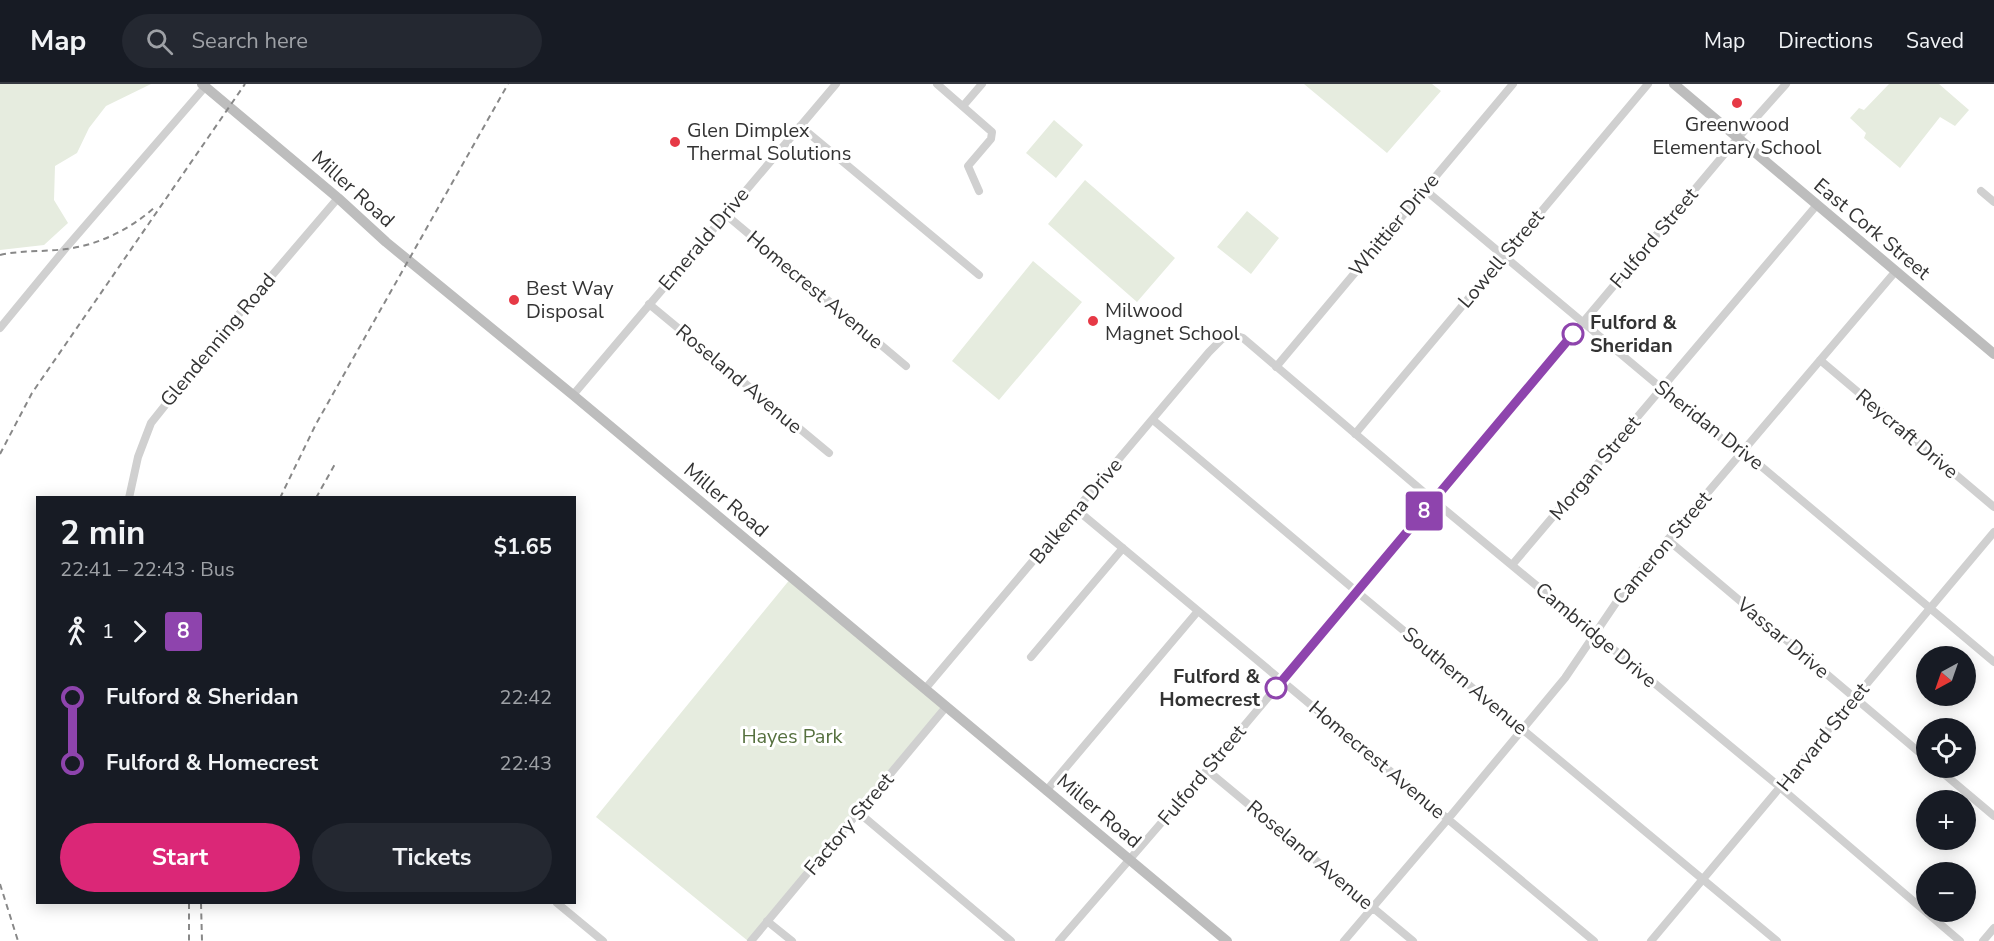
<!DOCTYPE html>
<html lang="en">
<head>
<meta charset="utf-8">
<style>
	body { margin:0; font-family:"Nunito Sans",sans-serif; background:#242831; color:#f1f3f6; height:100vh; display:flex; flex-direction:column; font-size:22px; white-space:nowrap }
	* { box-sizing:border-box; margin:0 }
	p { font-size:20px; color:#9ea1a6 }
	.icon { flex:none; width:33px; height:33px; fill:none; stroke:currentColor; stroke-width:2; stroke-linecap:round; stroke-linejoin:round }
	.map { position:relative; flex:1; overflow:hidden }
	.panel { position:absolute; left:36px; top:412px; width:540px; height:408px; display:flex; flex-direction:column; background:#171b24; border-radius:0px; box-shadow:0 3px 15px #0003 }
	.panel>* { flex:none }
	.badge { padding:0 12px; border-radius:4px; font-size:21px; line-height:39px }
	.needle { width:39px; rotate:220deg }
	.buttons { position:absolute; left:1916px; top:562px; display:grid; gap:12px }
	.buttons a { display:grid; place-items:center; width:60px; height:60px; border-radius:50%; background:#171b24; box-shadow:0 3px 15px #0003; font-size:30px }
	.map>.badge { position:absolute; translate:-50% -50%; box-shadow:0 0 0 3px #fff }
	.legs { display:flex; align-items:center; gap:9px; height:66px; padding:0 24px; font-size:20px }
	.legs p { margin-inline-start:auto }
	.overview { display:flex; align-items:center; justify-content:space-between; height:102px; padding:0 24px }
	h1 { font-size:33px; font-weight:700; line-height:45px }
	.action { display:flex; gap:12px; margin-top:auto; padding:12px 24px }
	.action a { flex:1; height:69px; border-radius:36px; background:#db2777; color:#fff; font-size:24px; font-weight:700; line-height:69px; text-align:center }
	.action a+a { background:#242831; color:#f1f3f6 }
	ul { padding:0 24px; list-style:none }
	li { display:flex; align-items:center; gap:21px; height:66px; font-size:22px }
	li i { display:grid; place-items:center; width:9px; height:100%; margin:0 8px; background:currentColor }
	li i::after { content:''; width:15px; height:15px; margin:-8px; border:4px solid; border-radius:50%; background:#171b24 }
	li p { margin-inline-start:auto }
	li:first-child i { background:linear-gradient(#0000 50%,currentColor 0) }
	li:last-child i { background:linear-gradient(currentColor 50%,#0000 0) }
	header { display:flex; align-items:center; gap:36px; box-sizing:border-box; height:84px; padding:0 30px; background:#171b24; border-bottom:2px solid #363941 }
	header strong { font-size:28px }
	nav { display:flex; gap:33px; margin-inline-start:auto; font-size:21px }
	.search { width:420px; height:54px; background:#242831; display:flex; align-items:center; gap:15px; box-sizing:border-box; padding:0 21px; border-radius:33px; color:#9ea1a6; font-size:22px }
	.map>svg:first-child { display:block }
	.green { fill:#e6ecdf }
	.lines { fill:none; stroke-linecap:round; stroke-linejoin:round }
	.street { stroke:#d0d0d0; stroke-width:8 }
	.secondary { stroke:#bdbdbd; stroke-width:10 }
	.rail { stroke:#888; stroke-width:2; stroke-dasharray:6 4.5; stroke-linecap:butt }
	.line-1-casing { stroke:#fff; stroke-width:14 }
	.line-1 { stroke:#8e44ad; stroke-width:9 }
	.poi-dot { fill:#e63946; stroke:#fff; stroke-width:2 }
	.stop-1-dot { fill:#fff; stroke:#8e44ad; stroke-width:3 }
	.labels { text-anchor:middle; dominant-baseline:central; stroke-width:6; stroke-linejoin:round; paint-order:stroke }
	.poi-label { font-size:20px; fill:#333; stroke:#fff; text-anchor:start }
	.street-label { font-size:20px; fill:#333; stroke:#fff }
	.stop-label { font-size:20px; font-weight:bold; fill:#333; stroke:#fff; text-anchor:start }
	.park-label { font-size:20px; fill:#56703f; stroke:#fff }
</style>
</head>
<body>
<header>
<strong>Map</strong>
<div class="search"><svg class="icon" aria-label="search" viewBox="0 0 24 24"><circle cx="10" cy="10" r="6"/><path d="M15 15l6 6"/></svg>Search here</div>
<nav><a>Map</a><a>Directions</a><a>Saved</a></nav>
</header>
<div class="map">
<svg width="1994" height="857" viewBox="0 0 1994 857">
	<rect width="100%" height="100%" fill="#fff"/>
	<path class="green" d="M0 0H151L106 22 89 44 77 69 55 82 54 116 68 139 44 161 0 166Z
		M1304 0H1432L1441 7 1387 69Z
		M1889 0H1939L1969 26 1955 42 1940 33 1900 84 1864 54 1866 49 1850 34 1859 24 1864 26Z
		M1054 36 1083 61 1056 94 1026 69Z
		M1085 96 1175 174 1137 218 1048 140Z
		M1247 127 1279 154 1251 190 1217 163Z
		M1033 177 1082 218 999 316 952 277Z
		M791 494 946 623 748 857 596 733Z"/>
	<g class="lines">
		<path class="street" d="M937 0 992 48 991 55 968 82 979 107
			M963 22 982 0
			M800 42 979 191
			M1424 105 1734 365 1743 367 1994 578
			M1981 107 1994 118
			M725 130 906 282
			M649 220 829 369
			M0 244 65 165 205 3
			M1820 276 1994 423
			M1276 283 1513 0
			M573 311 836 0
			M1153 336 1356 507 1777 857
			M1355 350 1648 0
			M129 414 138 373 151 339 222 250 338 114
			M1077 426 1594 857
			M1668 456 1926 674
			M1512 481 1816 122
			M1031 573 1123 464
			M925 605 1209 268 1222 255 1234 251 1243 254 1433 416 1781 704 1960 857
			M1937 684 1994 732
			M1207 686 1413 857
			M1046 707 1198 527
			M858 728 1011 857
			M557 819 603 857
			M767 837 792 857
			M751 857 946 623
			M1059 857 1207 686 1737 55 1786 0
			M1344 857 1448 735 1565 594 1624 507 1895 188
			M1651 857 1994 448
			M1983 857 1994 844"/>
		<path class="secondary" d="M202 0 338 114 386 158 573 311 1227 857
			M1674 0 1994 270"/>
		<path class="rail" d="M0 171C22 166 44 168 66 165 98 161 129 146 154 124
			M0 370 32 309 245 0
			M280 414 316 340 508 0
			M316 414 335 380
			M0 800 18 857
			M189 819V857
			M201 819 202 857"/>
	</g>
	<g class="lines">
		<g class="line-1-casing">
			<path id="line-1" d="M1276 604 1573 250"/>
		</g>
		<use href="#line-1" class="line-1"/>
	</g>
	<g class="poi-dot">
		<circle cx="1737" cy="19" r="6"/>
		<circle cx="675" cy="58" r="6"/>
		<circle cx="514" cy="216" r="6"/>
		<circle cx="1093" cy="237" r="6"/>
	</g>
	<g class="stop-1-dot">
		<circle cx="1573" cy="250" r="10"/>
		<circle cx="1276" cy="604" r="10"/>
	</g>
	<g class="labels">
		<g class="poi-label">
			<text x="1737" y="40" text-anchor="middle">Greenwood<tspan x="1737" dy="23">Elementary School</tspan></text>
			<text x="687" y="46">Glen Dimplex<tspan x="687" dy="23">Thermal Solutions</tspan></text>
			<text x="526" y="204">Best Way<tspan x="526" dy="23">Disposal</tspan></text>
			<text x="1105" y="226">Milwood<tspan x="1105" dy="23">Magnet School</tspan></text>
		</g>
		<g class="street-label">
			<text transform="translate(353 105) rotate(42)">Miller Road</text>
			<text transform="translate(1394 141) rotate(-50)">Whittier Drive</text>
			<text transform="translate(1872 145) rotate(40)">East Cork Street</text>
			<text transform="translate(1654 154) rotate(-50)">Fulford Street</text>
			<text transform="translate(704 155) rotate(-50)">Emerald Drive</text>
			<text transform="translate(1501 175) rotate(-50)">Lowell Street</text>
			<text transform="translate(815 206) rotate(40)">Homecrest Avenue</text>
			<text transform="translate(218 256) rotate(-50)">Glendenning Road</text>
			<text transform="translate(739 295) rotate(40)">Roseland Avenue</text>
			<text transform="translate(1709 341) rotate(38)">Sheridan Drive</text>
			<text transform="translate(1907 350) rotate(40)">Reycraft Drive</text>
			<text transform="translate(1595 384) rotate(-50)">Morgan Street</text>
			<text transform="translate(726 416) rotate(40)">Miller Road</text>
			<text transform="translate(1076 427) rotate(-50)">Balkema Drive</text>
			<text transform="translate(1662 464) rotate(-50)">Cameron Street</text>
			<text transform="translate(1596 551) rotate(40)">Cambridge Drive</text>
			<text transform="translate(1783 554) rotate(40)">Vassar Drive</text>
			<text transform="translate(1465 597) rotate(40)">Southern Avenue</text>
			<text transform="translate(1823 653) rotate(-51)">Harvard Street</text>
			<text transform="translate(1377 676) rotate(40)">Homecrest Avenue</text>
			<text transform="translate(1202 691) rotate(-50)">Fulford Street</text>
			<text transform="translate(1099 727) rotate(40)">Miller Road</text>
			<text transform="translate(849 740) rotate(-50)">Factory Street</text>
			<text transform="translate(1310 771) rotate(40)">Roseland Avenue</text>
		</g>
		<g class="stop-label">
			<text x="1590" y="238">Fulford &amp;<tspan x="1590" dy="23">Sheridan</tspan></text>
			<text x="1260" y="592" text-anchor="end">Fulford &amp;<tspan x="1260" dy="23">Homecrest</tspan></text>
		</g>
		<g class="park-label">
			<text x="792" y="652">Hayes Park</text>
		</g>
	</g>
</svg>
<div class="buttons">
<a><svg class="needle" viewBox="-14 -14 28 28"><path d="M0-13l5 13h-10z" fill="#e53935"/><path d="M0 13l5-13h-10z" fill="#9ea1a6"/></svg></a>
<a><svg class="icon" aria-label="locate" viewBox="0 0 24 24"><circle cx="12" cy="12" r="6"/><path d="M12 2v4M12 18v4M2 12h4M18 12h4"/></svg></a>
<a>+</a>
<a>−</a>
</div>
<b class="badge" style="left:1424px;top:427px;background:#8e44ad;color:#fff">8</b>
<section class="panel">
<div class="overview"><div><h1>2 min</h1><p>22:41 – 22:43 · Bus</p></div><b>$1.65</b></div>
<div class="legs"><svg class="icon" aria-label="walk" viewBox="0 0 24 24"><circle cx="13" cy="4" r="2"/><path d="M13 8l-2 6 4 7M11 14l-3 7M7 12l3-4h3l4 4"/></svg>1<svg class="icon" aria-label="forward" viewBox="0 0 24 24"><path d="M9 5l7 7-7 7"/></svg><b class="badge" style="background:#8e44ad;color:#fff">8</b></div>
<ul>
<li><i style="color:#8e44ad"></i><b>Fulford &amp; Sheridan</b><p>22:42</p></li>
<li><i style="color:#8e44ad"></i><b>Fulford &amp; Homecrest</b><p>22:43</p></li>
</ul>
<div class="action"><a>Start</a><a>Tickets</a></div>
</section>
</div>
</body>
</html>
